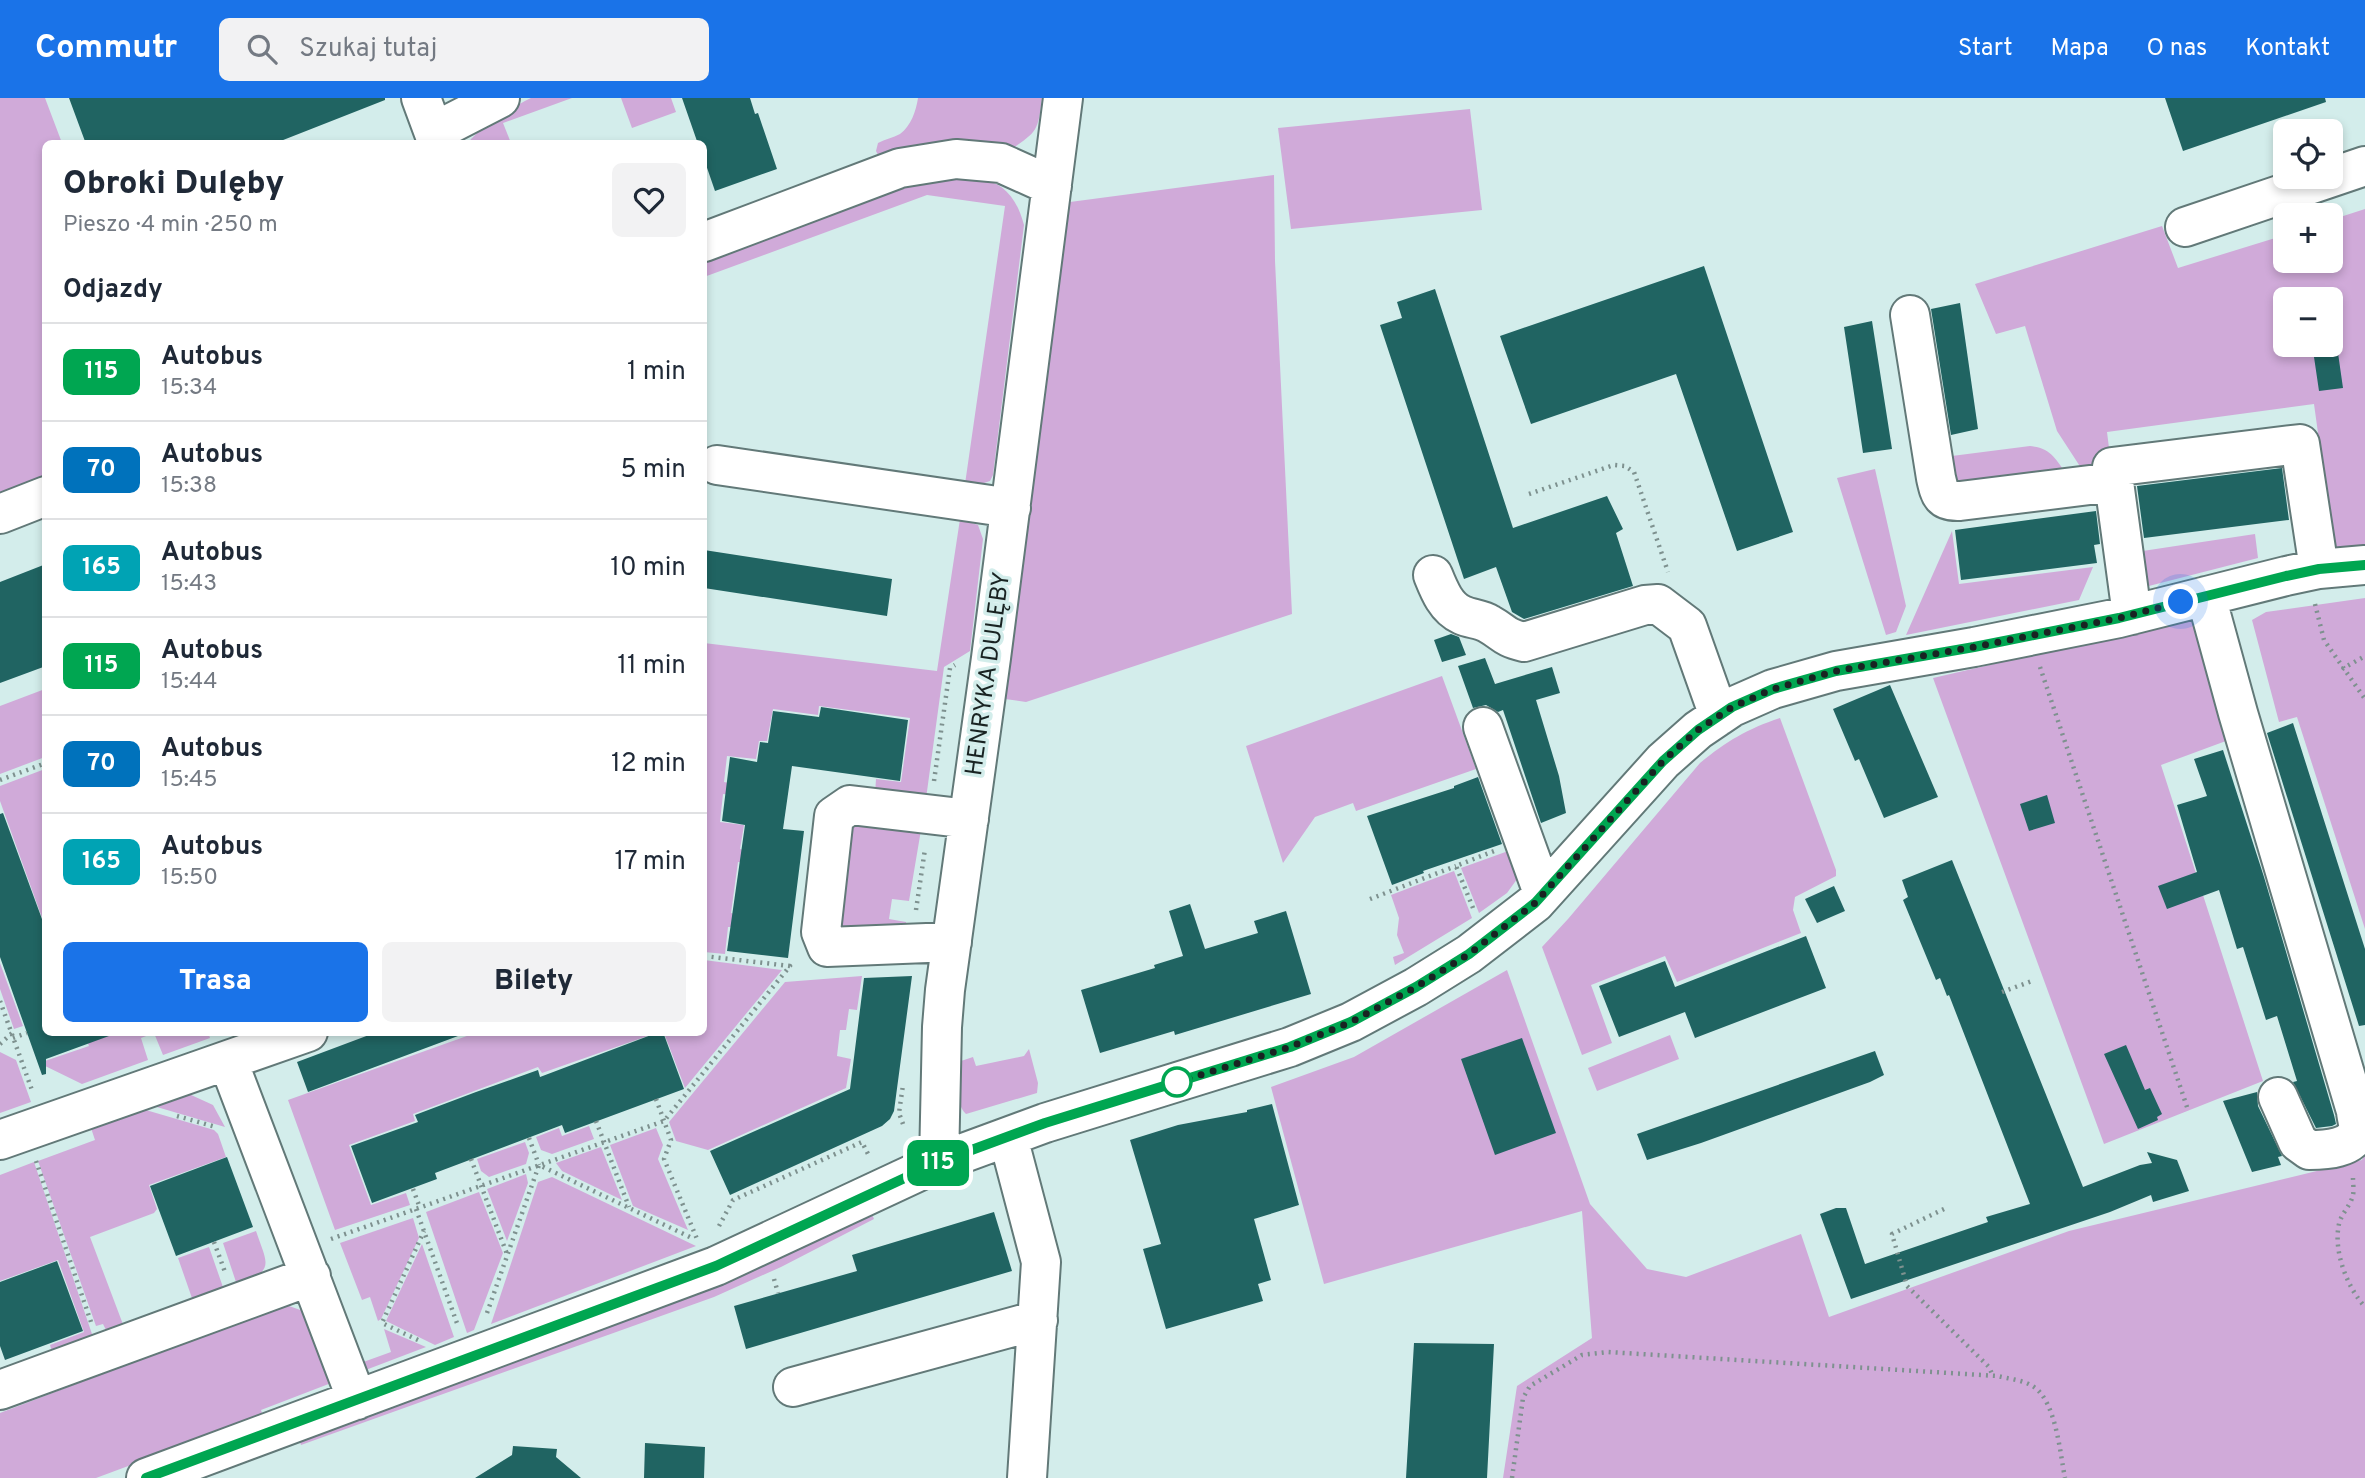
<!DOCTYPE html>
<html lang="pl">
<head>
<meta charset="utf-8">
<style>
	body { margin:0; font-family:Overpass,sans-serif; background:#f2f2f3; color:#1f2937; height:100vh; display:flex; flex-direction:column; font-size:26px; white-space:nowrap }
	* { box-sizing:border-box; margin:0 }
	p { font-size:23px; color:#747a83 }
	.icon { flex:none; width:38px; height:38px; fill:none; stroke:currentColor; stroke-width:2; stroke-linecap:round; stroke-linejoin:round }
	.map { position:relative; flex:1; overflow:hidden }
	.details { position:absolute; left:42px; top:42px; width:665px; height:896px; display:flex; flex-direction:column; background:#fff; border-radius:10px; box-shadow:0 4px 10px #0003 }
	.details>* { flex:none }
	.badge { padding:0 14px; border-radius:10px; font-size:24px; line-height:46px }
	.fabs { position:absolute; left:2273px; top:21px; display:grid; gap:14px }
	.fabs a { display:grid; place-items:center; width:70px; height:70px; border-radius:10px; background:#fff; box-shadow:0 4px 10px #0003; font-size:35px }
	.you { position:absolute; width:35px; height:35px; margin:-18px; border:5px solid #fff; border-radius:50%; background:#1a73e8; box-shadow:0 0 0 10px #1a73e833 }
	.map>.badge { position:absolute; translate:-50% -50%; box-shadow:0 0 0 4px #fff }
	h2 { padding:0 21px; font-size:26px; line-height:63px }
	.round { display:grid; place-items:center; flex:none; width:74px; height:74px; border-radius:10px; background:#f2f2f3 }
	.summary { display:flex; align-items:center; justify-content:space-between; height:119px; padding:0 21px }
	h1 { font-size:33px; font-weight:800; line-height:52px }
	.action { display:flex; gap:14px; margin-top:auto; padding:14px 21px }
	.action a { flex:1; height:80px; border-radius:10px; background:#1a73e8; color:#fff; font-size:28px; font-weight:800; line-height:80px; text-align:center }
	.action a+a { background:#f2f2f3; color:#1f2937 }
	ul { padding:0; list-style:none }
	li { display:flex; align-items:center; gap:21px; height:98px; padding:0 21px; border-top:2px solid #e0e1e3 }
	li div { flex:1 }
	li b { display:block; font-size:26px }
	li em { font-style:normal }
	li .badge { min-width:77px; font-weight:700; text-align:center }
	header { display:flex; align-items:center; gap:42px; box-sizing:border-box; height:98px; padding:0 35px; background:#1a73e8; color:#fff }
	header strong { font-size:33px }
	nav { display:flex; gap:38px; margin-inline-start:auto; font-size:24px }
	.search { width:490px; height:63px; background:#f2f2f3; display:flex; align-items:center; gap:18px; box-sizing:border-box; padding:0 24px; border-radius:10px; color:#747a83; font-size:26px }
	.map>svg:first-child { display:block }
	.green { fill:#d0aad9; fill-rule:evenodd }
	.building { fill:#206462 }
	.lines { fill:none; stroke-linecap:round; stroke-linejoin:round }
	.minor-casing { stroke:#627978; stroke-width:42 }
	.path { stroke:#7e918f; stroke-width:4.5; stroke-dasharray:2 5; stroke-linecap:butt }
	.minor { stroke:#fff; stroke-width:38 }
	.line-casing { stroke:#fff; stroke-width:16 }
	.line { stroke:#00a651; stroke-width:10 }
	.walk { stroke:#192322; stroke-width:7; stroke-dasharray:0 12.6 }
	.stop-dot { fill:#fff; stroke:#00a651; stroke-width:3.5 }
	.labels { text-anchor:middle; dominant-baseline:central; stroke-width:7; stroke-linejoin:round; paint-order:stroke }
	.street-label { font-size:24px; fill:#192322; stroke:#d3edeb }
</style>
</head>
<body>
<header>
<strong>Commutr</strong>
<div class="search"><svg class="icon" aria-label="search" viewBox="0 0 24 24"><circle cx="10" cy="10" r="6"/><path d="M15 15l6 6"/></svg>Szukaj tutaj</div>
<nav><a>Start</a><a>Mapa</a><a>O nas</a><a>Kontakt</a></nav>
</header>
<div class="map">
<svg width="2365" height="1380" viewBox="0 0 2365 1380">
	<rect width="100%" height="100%" fill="#d3edeb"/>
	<path class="green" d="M0 0H45L62 45 46 46 45 386 0 404Z
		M531 0H572L503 25 511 45 467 46C483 26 509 11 531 0Z
		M621 0H671L676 14 632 30Z
		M918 0H1042C1038 30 1039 33 1013 50L878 57 876 53 878 45C885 41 893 40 900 36 911 28 916 13 918 0Z
		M1470 11 1482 112 1291 131 1278 30Z
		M1274 77 1275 163 1292 516 1026 604 1005 601 1070 104Z
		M927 78C974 81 1009 71 1024 127L993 377 990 383 975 388 965 386 1005 108 927 97 704 179V157Z
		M2365 111V455L2335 458 2314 306 2107 334 2110 358 2083 373 2057 333 2025 228 1996 236 1975 186 2162 128 2178 170 2285 137 2286 163H2331V122ZM2286 201H2331V247H2286Z
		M2030 348C2048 349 2055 359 2065 374L1961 396 1944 359Z
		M1875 371 1906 508 1896 534 1886 537 1837 380Z
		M960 421 978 427 983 441 970 553 944 569 925 708 875 696 876 681 901 684 910 620 819 608 818 617 773 611 767 643H759L756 661 727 658 724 684 734 686 733 697 723 696 720 724 744 727 740 751 748 753 747 765 738 764 731 815 740 817 738 829H728L725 856 704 854V545L937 573Z
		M1952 433 1959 486 2093 469 2079 502 1906 537Z
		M2255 436 2258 460 2141 490 2136 454Z
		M2365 500V831L2297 619 2279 624 2252 522 2266 514Z
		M2198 519 2234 640 2161 667 2263 983 2104 1046 1933 580Z
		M1442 578 1476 671 1356 713 1353 705 1315 719 1283 765 1246 648Z
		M45 591V659L0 676V608Z
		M1780 620 1836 772V778L1795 799 1793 812 1801 835 1677 884 1665 858 1591 887 1612 945 1582 957 1542 849 1568 821 1700 665C1727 643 1747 631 1780 620Z
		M45 671H46L45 828 0 703V688Z
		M844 723 922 726 909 803 892 801 889 821 906 824 907 834 842 842 828 818Z
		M1511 752 1520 777 1507 795 1479 815 1461 770Z
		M1454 773 1472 820 1395 867 1393 859 1404 855 1397 837 1399 820 1391 797Z
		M704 862 782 872 685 990 664 935 704 934Z
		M0 865 23 928 14 931 0 891Z
		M1507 872 1590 1106 1647 1171 1686 1179 1801 1136 1829 1219 2069 1133 2362 1062 2365 1055V1380H1503L1517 1288 1592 1240 1582 1113 1324 1186 1271 989 1354 959Z
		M862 878 857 912 849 911 846 932H840L837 958 851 961 846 990 708 1052 676 1043 669 1024 785 884Z
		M208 934 210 940 163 957 154 935 141 940 148 962 82 986 39 965 89 948 84 935Z
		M478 934 656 935 542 975 538 969 413 1016 415 1023 349 1047 371 1107 406 1095 410 1107 335 1132 288 1002Z
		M1670 937 1679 961 1597 993 1588 970Z
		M1029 951 1038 985 1037 995 966 1016C953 1003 960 980 961 963L973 959 976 968 1024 958Z
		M0 954 16 962 31 1004 0 1015Z
		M189 996 213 1007 225 1029 150 1007Z
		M139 1010 214 1032 218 1036 226 1059 149 1087 157 1111 154 1115 90 1139 124 1229 108 1236 103 1226 96 1228 38 1063 95 1042 88 1021Z
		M589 1028 594 1041 552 1056 541 1052 536 1039 559 1030 562 1038Z
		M656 1030 663 1047 658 1061 688 1132 633 1108 610 1047Z
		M525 1044 529 1055 526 1066 489 1079 481 1073 477 1061Z
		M601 1049 622 1102 562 1073 556 1065Z
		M34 1064 94 1242 53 1257 50 1247 84 1234 58 1162 0 1183V1077Z
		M526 1076 528 1085 507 1143 487 1091Z
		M552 1079 696 1148 491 1226 538 1084Z
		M479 1094 503 1155 474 1232 467 1235 426 1114Z
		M871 1114 874 1121 781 1169 714 1199 301 1347 299 1341Z
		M413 1120 419 1140 381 1221 378 1223 370 1199 362 1202 340 1145Z
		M256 1133C268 1168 275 1172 237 1187L223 1145Z
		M422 1146 454 1239 435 1247 386 1223Z
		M209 1149 224 1192 193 1203 178 1160Z
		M289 1208 306 1214 339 1282 261 1312 263 1318 96 1380H0V1315L270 1212Z
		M384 1231 426 1249 363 1273 355 1267 391 1254Z"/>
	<path class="building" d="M69 0H385V2L273 46H86Z
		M682 0H750L755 16 758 15 777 71 715 93 704 61V46H698Z
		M2165 0H2325L2326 4 2183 53Z
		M1704 168 1793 434 1737 453 1676 276 1531 326 1500 238Z
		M1435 191 1513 430 1607 398 1623 431 1616 435 1633 488 1524 521 1512 514 1496 469 1464 481 1380 227 1402 220 1397 204Z
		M1960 205 1978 331 1951 337 1931 211Z
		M1872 223 1892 351 1863 355 1844 229Z
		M2338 255 2343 290 2319 293 2314 259Z
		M2282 370 2289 422 2144 440 2137 388Z
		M2096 413 2100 446 2094 447 2097 465 1961 482 1955 432Z
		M704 452 892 481 887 518 704 490Z
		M46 466V568L0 585V484Z
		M1451 536 1459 539 1466 557 1442 564 1434 542Z
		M1485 560 1495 586 1552 569 1560 595 1536 602 1559 678 1566 715 1541 725 1503 612 1498 614 1486 607 1473 610 1458 568Z
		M1890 587 1938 699 1884 720 1859 661 1855 663 1833 611Z
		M821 609 908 622 900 683 792 668 783 731 804 733 788 860 727 853 745 727 722 723 730 659 757 664 760 644 768 645 773 613 819 619Z
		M2293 625 2365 851V927L2359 928 2267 635Z
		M2223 652 2264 779 2334 1017 2336 1026 2332 1028 2316 1030 2293 984 2297 983 2277 918 2266 922 2243 849 2237 851 2219 792 2167 811 2158 788 2197 774 2177 707 2207 698 2194 661Z
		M1478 679 1502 746 1423 773 1424 775 1392 787 1367 718 1454 690V688Z
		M2047 697 2055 725 2029 733 2020 706Z
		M3 715 46 832V934H108L109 938 46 961V976L42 977 0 859V716Z
		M1952 762 2083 1089 2140 1067 2152 1065 2147 1054 2177 1062 2189 1093 2153 1104 2151 1097 2110 1114 1851 1201 1820 1116 1836 1110H1846L1865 1166 1988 1124 1986 1119 2030 1106 1949 897 1947 898 1940 880 1936 882 1903 802 1908 799 1902 782Z
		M1834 788 1845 813 1817 825 1805 801Z
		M1190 806 1205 851 1258 835 1254 823 1286 813 1311 896 1175 937 1174 933 1100 955 1081 892 1155 870 1154 867 1183 858 1169 813Z
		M1806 838 1826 890 1695 940 1685 914 1619 939 1599 888 1665 863 1675 889Z
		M912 878 894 1013 890 1021 882 1028 730 1097 710 1053 850 991 864 880Z
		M377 934H457L458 938 308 994 297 964Z
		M659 934H663L684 991 565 1035 562 1027 435 1075 437 1081 372 1105 351 1048 418 1024 415 1017 476 994 538 972 540 979Z
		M1522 940 1556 1035 1495 1057 1461 961Z
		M2126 947 2145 992 2150 990 2162 1016 2157 1019 2158 1022 2138 1031 2104 956Z
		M1875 953 1884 977 1870 984 1701 1045 1647 1062 1637 1036Z
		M2257 994 2258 1008 2282 1058 2278 1059 2281 1067 2252 1074 2223 1003Z
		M1272 1006 1299 1107 1254 1121 1271 1182 1258 1186 1263 1203 1166 1231 1143 1151 1161 1146 1130 1042 1178 1027 1247 1014V1012Z
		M227 1059 253 1129 176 1158 150 1088Z
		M994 1114 1012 1173 746 1251 734 1208 857 1173 852 1157Z
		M57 1163 83 1233 5 1262 0 1248V1184Z
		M1414 1245 1494 1246 1487 1380H1406Z
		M645 1345 705 1349 704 1380H644Z
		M513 1348 557 1351 556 1359 581 1380H475L512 1357Z"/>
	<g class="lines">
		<g class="minor-casing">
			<path id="minor" d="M421 0 438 46
				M434 34 500 0
				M2185 129 2365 68
				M704 144 900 70 956 61 1001 65 1052 88
				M1910 217 1936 380C1940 397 1941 404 1960 403L2114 384
				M717 367 1011 410
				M0 416 46 398
				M1433 477C1439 492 1446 510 1462 517 1471 521 1481 521 1489 526 1505 535 1503 539 1524 544L1645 507 1658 506 1687 528 1719 618
				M2206 498 2238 615 2356 1013C2356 1018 2359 1026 2358 1031 2354 1051 2325 1052 2309 1052L2298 1044 2278 999
				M2132 517 2112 369 2300 346 2319 471
				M1483 629 1543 795
				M952 844 827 849 821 834 834 718 850 707 969 721
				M228 963 357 1302
				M1008 1039 1041 1164 1027 1380
				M0 1042 308 934
				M939 1064 942 929 945 892 991 560 1063 0
				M793 1289 1038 1222
				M0 1292 311 1178
				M146 1380 716 1168 939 1064 1045 1025 1290 949 1351 924 1416 889 1469 856 1535 805 1663 663 1698 632 1732 609 1773 591 1836 573 1974 549 2119 520 2286 478 2319 471 2365 467"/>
		</g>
		<path class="path" d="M1529 396 1614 367 1625 368 1634 374 1668 474
			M2315 506 2324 542 2365 601
			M2040 569 2188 1012
			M2342 571 2365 558
			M0 682 46 665
			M934 683 950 570 955 567
			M1370 801 1456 768
			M1473 810 1456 768 1494 753
			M916 812 925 751
			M2002 894 2032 883
			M0 903 33 995
			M13 940 27 935
			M0 946 12 935
			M656 1001 671 1042 664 1061 697 1141
			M177 1018 216 1029
			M596 1023 629 1109
			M903 1026 899 1015 903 987
			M529 1040 539 1067
			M471 1061 507 1156
			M36 1063 91 1224
			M2353 1080C2353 1085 2354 1092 2353 1097 2351 1107 2341 1116 2339 1126 2333 1153 2347 1189 2365 1209
			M413 1091 420 1110
			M416 1111 458 1228
			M1944 1111 1892 1136 1907 1188 1989 1269 1993 1278
			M719 1128 733 1102 862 1044 869 1058
			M331 1141 664 1023 790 868 704 858
			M214 1144 225 1174
			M774 1181 778 1195
			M487 1215 539 1067 692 1140
			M418 1242 382 1225 424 1133
			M1512 1380 1523 1300 1530 1288 1582 1257 1608 1254 1998 1278C2009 1281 2024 1282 2034 1289 2056 1304 2060 1355 2065 1380"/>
		<use href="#minor" class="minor"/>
	</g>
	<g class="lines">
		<g class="line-casing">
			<path id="line" d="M146 1380 716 1168 939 1064 1045 1025 1290 949 1351 924 1416 889 1469 856 1535 805 1663 663 1698 632 1732 609 1773 591 1836 573 1974 549 2119 520 2286 478 2319 471 2365 467"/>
		</g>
		<use href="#line" class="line"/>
		<path class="walk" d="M1177 984 1171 986 1290 949 1351 924 1416 889 1469 856 1535 805 1663 663 1698 632 1732 609 1773 591 1836 573 1974 549 2119 520 2181 504"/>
	</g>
	<circle class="stop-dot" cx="1177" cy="984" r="14"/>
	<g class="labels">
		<g class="street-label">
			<text transform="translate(989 576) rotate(-82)">HENRYKA DULĘBY</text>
		</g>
	</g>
</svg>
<div class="fabs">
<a><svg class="icon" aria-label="locate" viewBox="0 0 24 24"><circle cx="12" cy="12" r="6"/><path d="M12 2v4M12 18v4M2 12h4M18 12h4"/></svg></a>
<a>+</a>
<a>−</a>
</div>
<div class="you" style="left:2181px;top:504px"></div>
<b class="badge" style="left:938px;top:1065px;background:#00a651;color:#fff">115</b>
<section class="details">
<div class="summary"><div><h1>Obroki Dulęby</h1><p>Pieszo · 4 min · 250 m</p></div><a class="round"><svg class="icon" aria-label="heart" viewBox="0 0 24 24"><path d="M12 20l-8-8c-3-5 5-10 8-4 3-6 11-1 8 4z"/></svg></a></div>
<h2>Odjazdy</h2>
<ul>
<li><span class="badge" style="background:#00a651;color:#fff">115</span><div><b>Autobus</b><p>15:34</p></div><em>1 min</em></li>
<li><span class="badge" style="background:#0072bc;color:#fff">70</span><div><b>Autobus</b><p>15:38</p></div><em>5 min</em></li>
<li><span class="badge" style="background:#00a3b4;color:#fff">165</span><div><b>Autobus</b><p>15:43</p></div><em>10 min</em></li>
<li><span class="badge" style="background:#00a651;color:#fff">115</span><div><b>Autobus</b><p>15:44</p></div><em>11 min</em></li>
<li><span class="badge" style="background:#0072bc;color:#fff">70</span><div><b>Autobus</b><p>15:45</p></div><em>12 min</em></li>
<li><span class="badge" style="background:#00a3b4;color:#fff">165</span><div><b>Autobus</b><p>15:50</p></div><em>17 min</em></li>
</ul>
<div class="action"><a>Trasa</a><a>Bilety</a></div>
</section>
</div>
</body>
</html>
